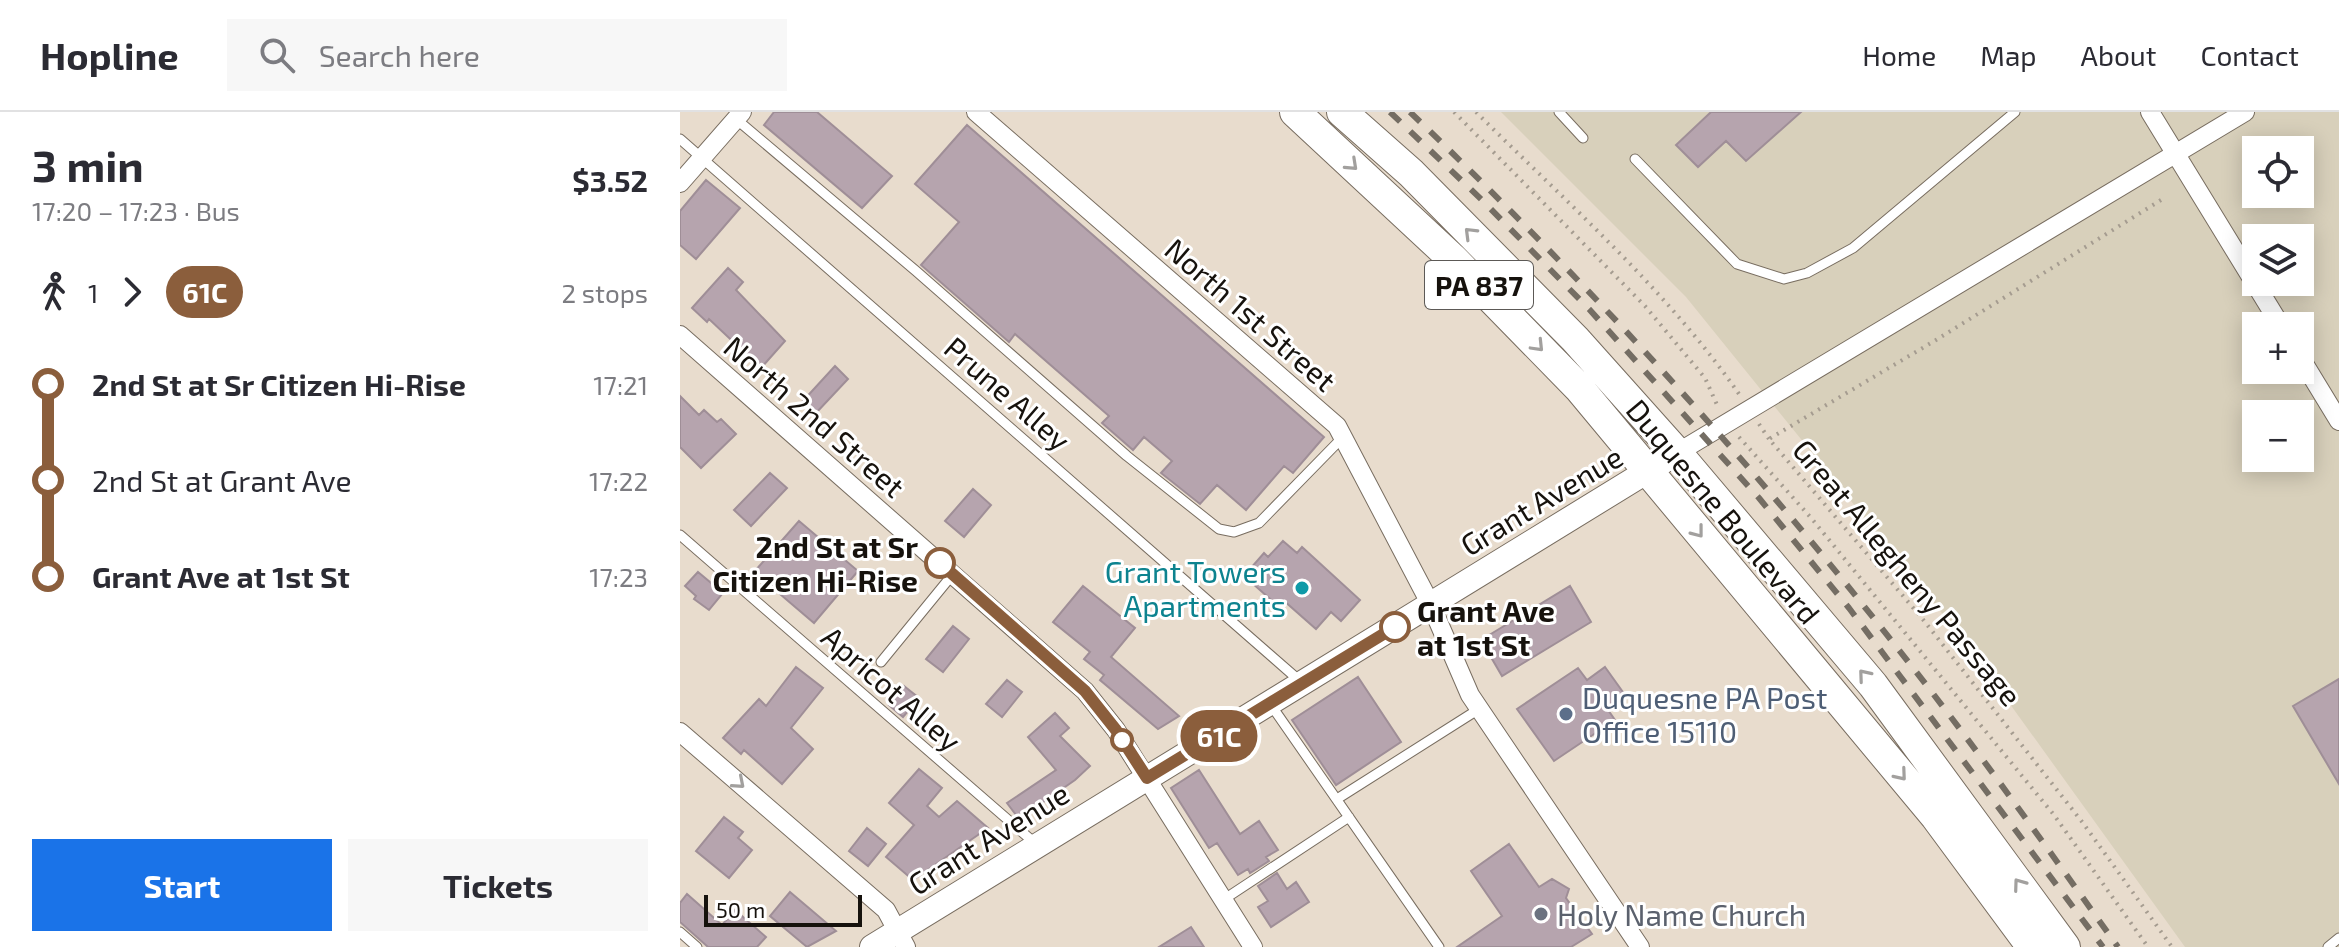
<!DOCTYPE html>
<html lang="en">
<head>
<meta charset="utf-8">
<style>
	body { margin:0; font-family:"Exo 2",sans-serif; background:#f7f7f7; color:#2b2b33; height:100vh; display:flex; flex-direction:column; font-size:30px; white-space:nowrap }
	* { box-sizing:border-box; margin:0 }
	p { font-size:26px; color:#7c7c81 }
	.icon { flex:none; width:44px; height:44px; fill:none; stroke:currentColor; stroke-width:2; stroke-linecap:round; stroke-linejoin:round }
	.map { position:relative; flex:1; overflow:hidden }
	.details { display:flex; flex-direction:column; background:#fff; width:680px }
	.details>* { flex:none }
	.badge { padding:0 16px; border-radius:26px; font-size:28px; line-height:52px }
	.tools { position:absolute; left:1562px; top:24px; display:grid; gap:16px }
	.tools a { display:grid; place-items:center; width:72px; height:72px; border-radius:0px; background:#fff; box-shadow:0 4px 20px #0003; font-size:40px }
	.scale { position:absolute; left:24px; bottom:20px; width:158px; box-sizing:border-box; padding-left:8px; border:4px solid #16120d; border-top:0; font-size:22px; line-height:28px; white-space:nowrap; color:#16120d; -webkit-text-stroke:6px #fff; paint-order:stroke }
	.map>.badge { position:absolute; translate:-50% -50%; box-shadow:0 0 0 4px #fff }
	.legs { display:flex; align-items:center; gap:12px; height:88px; padding:0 32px; font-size:26px }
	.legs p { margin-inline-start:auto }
	.overview { display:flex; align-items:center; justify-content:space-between; height:136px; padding:0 32px }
	h1 { font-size:44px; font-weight:700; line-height:60px }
	.primary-button { display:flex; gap:16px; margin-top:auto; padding:16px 32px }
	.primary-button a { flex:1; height:92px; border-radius:0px; background:#1a73e8; color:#fff; font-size:32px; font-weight:700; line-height:92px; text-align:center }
	.primary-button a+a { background:#f7f7f7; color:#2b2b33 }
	ul { padding:0 32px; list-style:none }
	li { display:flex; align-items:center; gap:28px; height:96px; font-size:30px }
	li i { display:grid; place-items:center; width:12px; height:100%; margin:0 10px; background:currentColor }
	li i::after { content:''; width:20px; height:20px; margin:-10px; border:6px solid; border-radius:50%; background:#fff }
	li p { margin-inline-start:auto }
	li:first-child i { background:linear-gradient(#0000 50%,currentColor 0) }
	li:last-child i { background:linear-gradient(currentColor 50%,#0000 0) }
	header { display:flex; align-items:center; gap:48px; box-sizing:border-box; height:112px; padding:0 40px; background:#fff; border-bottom:2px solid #e1e1e2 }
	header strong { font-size:38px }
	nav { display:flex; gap:44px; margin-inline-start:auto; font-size:28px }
	.search { width:560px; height:72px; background:#f7f7f7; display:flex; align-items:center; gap:20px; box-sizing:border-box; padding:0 28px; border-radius:0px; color:#7c7c81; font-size:30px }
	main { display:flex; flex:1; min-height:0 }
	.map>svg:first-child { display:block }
	.industrial { fill:#d8d0bb; fill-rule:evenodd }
	.building { fill:#b6a4ae; stroke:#9f8e97; stroke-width:2 }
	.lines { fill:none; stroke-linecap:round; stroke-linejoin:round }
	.service-casing { stroke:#786d60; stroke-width:11 }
	.minor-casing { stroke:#786d60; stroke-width:20 }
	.tertiary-casing { stroke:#786d60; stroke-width:26 }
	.primary-casing { stroke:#786d60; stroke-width:32 }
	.path { stroke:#a59c90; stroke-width:4; stroke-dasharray:2 6; stroke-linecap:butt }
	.service { stroke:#fff; stroke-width:9 }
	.minor { stroke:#fff; stroke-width:18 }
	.tertiary { stroke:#fff; stroke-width:24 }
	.primary { stroke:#fff; stroke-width:30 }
	.rail { stroke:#746d63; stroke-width:6; stroke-dasharray:14 14; stroke-linecap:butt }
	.oneway { stroke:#a2a09e }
	.line-1-casing { stroke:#fff; stroke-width:18 }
	.line-1 { stroke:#8b5e3c; stroke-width:12 }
	.stop-1-dot { fill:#fff; stroke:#8b5e3c; stroke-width:4 }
	.culture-dot { fill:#0f9aa8; stroke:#fff; stroke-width:3 }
	.service-dot { fill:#5c6f8a; stroke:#fff; stroke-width:3 }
	.worship-dot { fill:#6b7280; stroke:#fff; stroke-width:3 }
	.labels { text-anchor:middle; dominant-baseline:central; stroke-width:6; stroke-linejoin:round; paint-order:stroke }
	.shield { fill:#fff; stroke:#5c5956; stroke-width:2 }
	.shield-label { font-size:28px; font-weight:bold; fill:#16120d }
	.street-label { font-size:30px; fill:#16120d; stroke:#fff }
	.stop-label { font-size:30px; font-weight:bold; fill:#16120d; stroke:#fff; text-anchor:end }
	.culture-label { font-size:30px; fill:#0d838f; stroke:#fff; text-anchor:end }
	.service-label { font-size:30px; fill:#4e5e75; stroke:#fff; text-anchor:start }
	.worship-label { font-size:30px; fill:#5b616d; stroke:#fff; text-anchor:start }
</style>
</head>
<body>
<header>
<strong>Hopline</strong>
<div class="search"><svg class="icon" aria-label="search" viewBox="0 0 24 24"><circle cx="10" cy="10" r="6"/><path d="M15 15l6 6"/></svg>Search here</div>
<nav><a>Home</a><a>Map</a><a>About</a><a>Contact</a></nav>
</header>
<main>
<section class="details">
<div class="overview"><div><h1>3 min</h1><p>17:20 – 17:23 · Bus</p></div><b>$3.52</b></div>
<div class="legs"><svg class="icon" aria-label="walk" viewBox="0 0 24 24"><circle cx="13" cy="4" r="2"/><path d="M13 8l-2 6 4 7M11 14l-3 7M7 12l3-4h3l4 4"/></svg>1<svg class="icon" aria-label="forward" viewBox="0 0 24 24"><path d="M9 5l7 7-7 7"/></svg><b class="badge" style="background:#8b5e3c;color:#fff">61C</b><p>2 stops</p></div>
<ul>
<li><i style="color:#8b5e3c"></i><b>2nd St at Sr Citizen Hi-Rise</b><p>17:21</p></li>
<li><i style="color:#8b5e3c"></i><span>2nd St at Grant Ave</span><p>17:22</p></li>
<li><i style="color:#8b5e3c"></i><b>Grant Ave at 1st St</b><p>17:23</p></li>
</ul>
<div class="primary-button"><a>Start</a><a>Tickets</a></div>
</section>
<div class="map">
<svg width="1659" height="835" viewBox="0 0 1659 835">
	<rect width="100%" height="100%" fill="#e8dccd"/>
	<path class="industrial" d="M821 0H1659V835H1505L1286 531 1006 185ZM1576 38H1620V82H1576ZM1576 126H1620V170H1576ZM1576 214H1620V258H1576ZM1576 302H1620V346H1576Z"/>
	<path class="building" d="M94 0H137L212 64 182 96 84 13Z
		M1031 0H1121L1066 49 1046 29 1018 55 996 33Z
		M287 13 644 325 613 361 604 354 566 398 537 373 520 392 481 361 492 349 464 325 453 338 422 311 429 304 335 222 329 230 241 153 279 110 235 72Z
		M26 68 60 96 16 147 0 133V99Z
		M48 156 63 170 56 178 105 229 81 256 29 207 27 210 12 196Z
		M155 254 168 267 135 302 122 290Z
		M0 284 19 303 24 298 37 310 41 307 56 322 21 356 0 335Z
		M90 361 107 376 71 414 54 398Z
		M293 377 311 393 284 425 265 409Z
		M119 409 178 459 134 511 74 460Z
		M603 429 617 441 622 435 680 488 661 509 651 500 636 517 603 488 598 494 564 464 584 441 588 445Z
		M18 460 43 481 29 498 14 487 16 484 5 474Z
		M403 474 455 516 431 545 499 604 478 617 420 568 424 563 404 547 410 540 373 510Z
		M890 474 911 510 822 564 801 528Z
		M273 514 289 527 263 560 246 547Z
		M116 555 143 576 111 616 133 637 102 672 64 638 61 642 43 626 79 587 86 594Z
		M925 555 945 583 926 595 935 608 874 649 837 597 898 556 907 568Z
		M678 565 721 630 656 673 612 608Z
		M1659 567V672L1613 594Z
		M327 568 342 580 322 605 306 592Z
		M224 574 239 586 223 605 209 593Z
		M375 601 389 616 380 624 410 654 395 668 339 707 327 691 376 658 348 625Z
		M239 657 262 676 247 694 259 705 277 689 308 716 233 768 206 745 234 713 209 691Z
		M519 658 560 722 579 709 598 738 586 745 589 749 570 761 568 757 558 763 537 731 529 736 491 676Z
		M44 705 63 720 58 726 72 738 49 766 16 739Z
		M187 716 206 732 188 754 169 739Z
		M829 732 859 775 872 767 889 777 886 786 912 822 891 835H777L822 804 791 759Z
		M597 761 607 777 616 770 629 790 591 815 578 795 588 789 578 774Z
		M110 780 156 819 127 835 90 804Z
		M7 782 42 813 55 798 86 825 77 835H28L0 810V791Z
		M511 815 524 835H479Z"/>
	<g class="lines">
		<g class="service-casing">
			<path id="service" d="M879 0 903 26
				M56 7 236 159 447 344 539 417 554 420 579 411 663 325
				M0 27 621 570
				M955 47 1057 152 1104 167 1127 161 1173 136 1335 0
				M0 423 357 733
				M201 550 273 462
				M591 593 759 835
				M657 687 799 597
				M543 788 669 705
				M0 820 17 835
				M1648 835 1659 826"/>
		</g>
		<g class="minor-casing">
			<path id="minor" d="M296 0 657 314 751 493 790 583 960 835
				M1470 0 1601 214
				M0 71 62 0
				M0 223 405 579 436 618 573 835
				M1620 245 1659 309
				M997 341 1565 0
				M0 620 206 798 226 835"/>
		</g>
		<g class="tertiary-casing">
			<path id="tertiary" d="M192 835 997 341"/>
		</g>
		<g class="primary-casing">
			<path id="primary" d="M615 0 774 148 899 276 1256 705 1352 835
				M662 0 731 61 895 227 997 341 1193 573 1385 835"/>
		</g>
		<path class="path" d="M774 0 965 194 1025 266 1038 295
			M796 0C885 89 987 178 1059 282
			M1481 88 1256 228 1089 327 1241 505 1403 711 1492 835
			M1079 312 1089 327
			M1059 325 1132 407 1374 703 1468 835"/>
		<use href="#service" class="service"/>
		<use href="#minor" class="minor"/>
		<use href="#tertiary" class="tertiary"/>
		<use href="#primary" class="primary"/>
		<path class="rail" d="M710 0 803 89 909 197 1079 386 1169 496 1423 835
			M730 0C904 167 1066 344 1215 533 1293 631 1365 733 1438 835"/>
	</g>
	<defs><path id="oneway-chevron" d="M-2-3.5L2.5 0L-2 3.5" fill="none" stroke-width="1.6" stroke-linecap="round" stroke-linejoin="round" transform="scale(2)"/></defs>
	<g class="oneway">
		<use href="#oneway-chevron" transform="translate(672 53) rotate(43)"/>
		<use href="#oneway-chevron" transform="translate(790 121) rotate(-135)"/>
		<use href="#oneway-chevron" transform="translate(858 234) rotate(46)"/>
		<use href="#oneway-chevron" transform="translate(1018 420) rotate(52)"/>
		<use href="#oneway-chevron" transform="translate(1184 563) rotate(-130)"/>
		<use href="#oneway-chevron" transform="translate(1221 663) rotate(50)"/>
		<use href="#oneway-chevron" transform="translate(59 671) rotate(41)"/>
		<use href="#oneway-chevron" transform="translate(1339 772) rotate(-126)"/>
	</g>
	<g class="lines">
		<g class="line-1-casing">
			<path id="line-1" d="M260 451 405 579 436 618 467 666 715 515"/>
		</g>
		<use href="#line-1" class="line-1"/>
	</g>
	<g class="stop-1-dot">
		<circle cx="260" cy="451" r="14"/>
		<circle cx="715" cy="515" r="14"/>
		<circle cx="442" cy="628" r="10"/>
	</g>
	<circle class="culture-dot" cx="622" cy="476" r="8"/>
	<circle class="service-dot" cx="886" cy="602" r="8"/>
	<circle class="worship-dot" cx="861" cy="802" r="8"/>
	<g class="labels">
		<rect class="shield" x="745" y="149" width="108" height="48" rx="6"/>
		<g class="shield-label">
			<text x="799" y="173">PA 837</text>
		</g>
		<g class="street-label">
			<text transform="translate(571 202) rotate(41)">North 1st Street</text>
			<text transform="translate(328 281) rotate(41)">Prune Alley</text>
			<text transform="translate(135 304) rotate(41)">North 2nd Street</text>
			<text transform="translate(861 388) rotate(-31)">Grant Avenue</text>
			<text transform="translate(1044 399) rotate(50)">Duquesne Boulevard</text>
			<text transform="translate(1228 460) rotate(50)">Great Allegheny Passage</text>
			<text transform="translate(212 576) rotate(41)">Apricot Alley</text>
			<text transform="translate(308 726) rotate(-32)">Grant Avenue</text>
		</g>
		<g class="stop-label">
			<text x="238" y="434">2nd St at Sr<tspan x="238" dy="34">Citizen Hi-Rise</tspan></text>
			<text x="737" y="498" text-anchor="start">Grant Ave<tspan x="737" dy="34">at 1st St</tspan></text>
		</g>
		<g class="culture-label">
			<text x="606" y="459">Grant Towers<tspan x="606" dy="34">Apartments</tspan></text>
		</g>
		<g class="service-label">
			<text x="902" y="585">Duquesne PA Post<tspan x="902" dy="34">Office 15110</tspan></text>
		</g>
		<g class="worship-label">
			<text x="877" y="802">Holy Name Church</text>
		</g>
	</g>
</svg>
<div class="tools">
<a><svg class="icon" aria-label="locate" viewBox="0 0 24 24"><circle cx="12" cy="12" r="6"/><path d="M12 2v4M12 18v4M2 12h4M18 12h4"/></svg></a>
<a><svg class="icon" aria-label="layers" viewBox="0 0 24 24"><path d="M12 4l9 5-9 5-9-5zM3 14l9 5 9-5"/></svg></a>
<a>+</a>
<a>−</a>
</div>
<div class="scale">50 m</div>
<b class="badge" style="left:539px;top:624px;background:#8b5e3c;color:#fff">61C</b>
</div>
</main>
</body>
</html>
